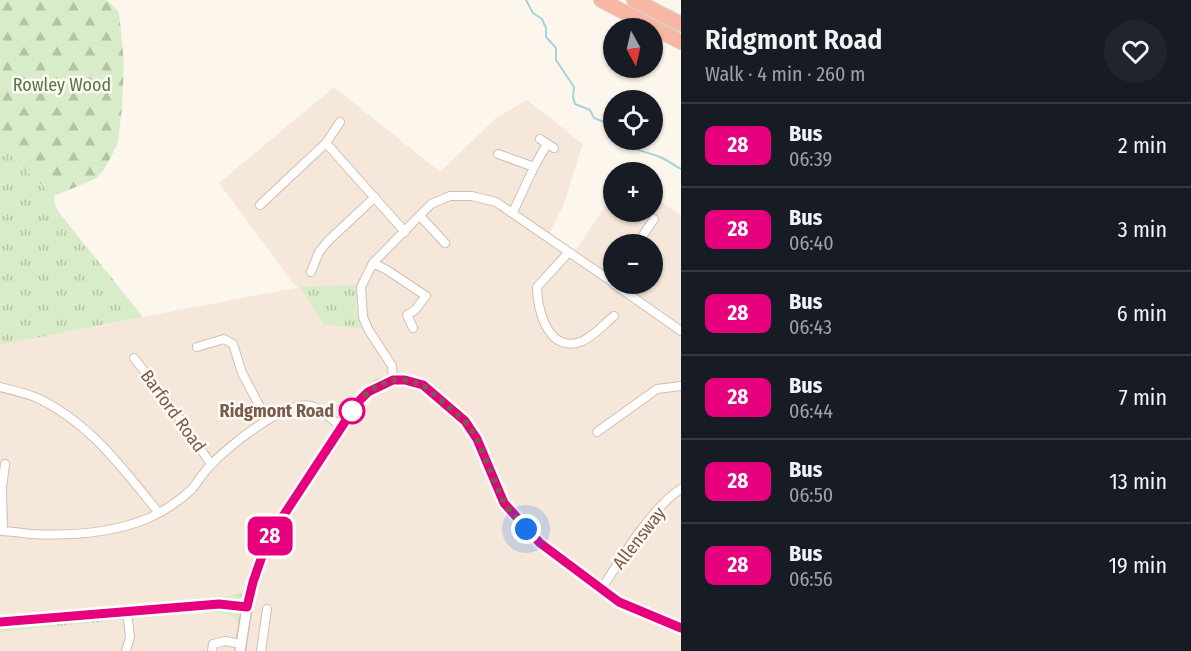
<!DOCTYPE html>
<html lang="en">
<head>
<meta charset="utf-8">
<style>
	body { margin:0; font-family:"Fira Sans Condensed",sans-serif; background:#20242c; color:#f1f3f6; height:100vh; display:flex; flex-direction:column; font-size:22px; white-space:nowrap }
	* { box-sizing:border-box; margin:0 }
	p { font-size:20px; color:#9ea1a6 }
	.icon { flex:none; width:33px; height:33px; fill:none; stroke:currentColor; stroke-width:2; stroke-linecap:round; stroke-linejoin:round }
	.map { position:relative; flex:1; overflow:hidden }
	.sheet { display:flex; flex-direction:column; background:#171b24; width:510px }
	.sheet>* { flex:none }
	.badge { padding:0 12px; border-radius:9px; font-size:21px; line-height:39px }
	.needle { width:39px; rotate:172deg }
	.controls { position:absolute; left:603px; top:18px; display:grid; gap:12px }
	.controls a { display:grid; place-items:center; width:60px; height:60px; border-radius:50%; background:#171b24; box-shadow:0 2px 4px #0004; font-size:30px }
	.you { position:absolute; width:30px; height:30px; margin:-15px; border:4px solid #fff; border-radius:50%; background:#1a73e8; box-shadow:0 0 0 9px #1a73e833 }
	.map>.badge { position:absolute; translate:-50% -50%; box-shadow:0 0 0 3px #fff }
	.round { display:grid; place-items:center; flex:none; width:63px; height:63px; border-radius:32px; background:#20242c }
	.headline { display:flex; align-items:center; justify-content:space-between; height:102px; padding:0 24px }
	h1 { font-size:28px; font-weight:600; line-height:45px }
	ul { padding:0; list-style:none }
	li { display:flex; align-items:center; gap:18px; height:84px; padding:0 24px; border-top:2px solid #363941 }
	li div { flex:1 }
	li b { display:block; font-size:22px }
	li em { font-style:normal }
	li .badge { min-width:66px; font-weight:700; text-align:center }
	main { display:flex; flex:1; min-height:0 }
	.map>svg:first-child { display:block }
	.residential { fill:#f5e8da; fill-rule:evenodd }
	.grass { fill:url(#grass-tufts) }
	.forest { fill:url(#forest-firs) }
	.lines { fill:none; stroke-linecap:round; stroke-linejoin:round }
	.stream { stroke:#a5d3da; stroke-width:2 }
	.minor-casing { stroke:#d1beb0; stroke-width:10 }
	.tertiary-casing { stroke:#d1beb0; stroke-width:12 }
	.motorway-casing { stroke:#dad1cd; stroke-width:16 }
	.minor { stroke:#fff; stroke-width:8 }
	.tertiary { stroke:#fff; stroke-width:9 }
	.motorway { stroke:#f7b7a3; stroke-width:14 }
	.line-casing { stroke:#fff; stroke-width:14 }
	.line { stroke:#e6007e; stroke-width:9 }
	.walk { stroke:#7a5c4d; stroke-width:6; stroke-dasharray:0 10.8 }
	.stop-dot { fill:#fff; stroke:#e6007e; stroke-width:3 }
	.labels { text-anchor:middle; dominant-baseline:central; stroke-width:5; stroke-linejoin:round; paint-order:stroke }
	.park-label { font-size:18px; fill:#537a41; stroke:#fffaf3 }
	.street-label { font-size:18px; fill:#7a5c4d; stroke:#fffaf3 }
	.stop-label { font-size:18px; font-weight:bold; fill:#7a5c4d; stroke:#fffaf3; text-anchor:end }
</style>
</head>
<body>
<main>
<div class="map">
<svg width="681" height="651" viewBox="0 0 681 651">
	<defs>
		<pattern id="grass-tufts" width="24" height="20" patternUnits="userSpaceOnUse" patternTransform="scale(1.5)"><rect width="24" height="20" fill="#d8ecc9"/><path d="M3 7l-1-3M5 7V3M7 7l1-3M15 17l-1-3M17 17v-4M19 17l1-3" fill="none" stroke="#b4c2a5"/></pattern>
		<pattern id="forest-firs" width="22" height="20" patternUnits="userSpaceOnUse" patternTransform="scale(1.5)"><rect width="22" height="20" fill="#d8ecc9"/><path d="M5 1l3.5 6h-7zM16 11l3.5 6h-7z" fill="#b4c2a5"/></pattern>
	</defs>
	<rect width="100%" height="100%" fill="#fdf6ec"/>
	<path class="residential" d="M334 87 440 172 496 118 527 100 583 144 563 206 548 237 573 254 613 194 614 212H652L653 196 681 216V651H0V345L299 287 293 283 219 183ZM614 244H652V284H614Z"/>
	<path class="grass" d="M0 133 18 163 54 196 55 204 58 211 143 317 0 345Z
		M356 285V310L361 328 324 325 300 287Z
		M250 593 244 624 238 622 233 616 211 611 0 632V616L217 597Z"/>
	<path class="forest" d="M0 0H107L119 12 124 63 122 107 118 143 104 170 95 179 54 196 18 163 0 133Z"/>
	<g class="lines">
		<path class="stream" d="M526 0 533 13 542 19 546 28V37L556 48V60L574 87 573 97 575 104 590 110 594 118 604 122 614 130
			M621 140C635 151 644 151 660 157 667 160 674 165 681 169"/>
		<g class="minor-casing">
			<path id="minor" d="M540 139 554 148
				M326 143 405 232
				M498 154 534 167
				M260 205 326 143 340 122
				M513 212 534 167 547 144
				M420 216 445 243
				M637 244 654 219
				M569 252 537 287C537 309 548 353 580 342 592 338 604 324 614 316
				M373 263 387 270 426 296 415 310 407 315 413 328
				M311 272 319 252 328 241 375 197
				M614 284 681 331
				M197 347 224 339 233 344 242 373 267 420
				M134 358 165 398 211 464
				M393 380 392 366 368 329 363 317 361 287 373 263 431 204 450 196H472L496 202 614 283
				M0 387C12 390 24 393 35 397 89 421 123 469 159 513
				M597 432 657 389 681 386
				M0 531C11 531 21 533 32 534 71 536 113 533 149 518 164 511 179 501 191 490 198 482 203 472 211 465 227 447 287 399 311 406 321 408 332 420 341 426
				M3 531 2 488 5 464
				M601 590C620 560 651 508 681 489
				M126 651 130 637 127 611
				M212 651 213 644 225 641 241 644
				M261 651 267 609"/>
		</g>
		<g class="tertiary-casing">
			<path id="tertiary" d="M0 622 219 604 247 607 253 582 268 539 358 402 368 392 378 385 393 380H405L423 385 465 421 477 439 503 503 540 543 619 602 681 628
				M240 651 247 607"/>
		</g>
		<g class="motorway-casing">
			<path id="motorway" d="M601 0 681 42
				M634 0 681 24"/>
		</g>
		<use href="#minor" class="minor"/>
		<use href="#tertiary" class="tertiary"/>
		<use href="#motorway" class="motorway"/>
	</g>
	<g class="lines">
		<g class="line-casing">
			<path id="line" d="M0 622 219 604 247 607 253 582 268 539 358 402 368 392 393 380H405L423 385 465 421 477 439 504 503 540 543 619 602 681 628"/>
		</g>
		<use href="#line" class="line"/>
		<path class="walk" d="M352 411 368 392 378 386 393 380H405L423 385 465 421 477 439 504 503 526 529"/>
	</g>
	<circle class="stop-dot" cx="352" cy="411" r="12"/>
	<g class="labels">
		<g class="park-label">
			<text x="62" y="85">Rowley Wood</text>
		</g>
		<g class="street-label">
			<text transform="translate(173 411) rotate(54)">Barford Road</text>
			<text transform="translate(639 538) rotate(-52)">Allensway</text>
		</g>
		<g class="stop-label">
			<text x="334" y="411">Ridgmont Road</text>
		</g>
	</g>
</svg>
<div class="controls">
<a><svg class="needle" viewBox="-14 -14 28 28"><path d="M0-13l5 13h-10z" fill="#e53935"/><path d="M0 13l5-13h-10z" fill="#9ea1a6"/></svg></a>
<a><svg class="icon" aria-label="locate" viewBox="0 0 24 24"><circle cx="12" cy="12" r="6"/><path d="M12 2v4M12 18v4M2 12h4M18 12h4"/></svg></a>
<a>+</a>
<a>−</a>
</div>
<div class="you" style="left:526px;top:529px"></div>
<b class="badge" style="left:270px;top:536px;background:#e6007e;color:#fff">28</b>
</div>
<section class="sheet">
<div class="headline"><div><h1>Ridgmont Road</h1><p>Walk · 4 min · 260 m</p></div><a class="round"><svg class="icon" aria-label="heart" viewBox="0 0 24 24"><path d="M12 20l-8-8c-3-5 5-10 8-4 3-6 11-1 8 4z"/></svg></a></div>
<ul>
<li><span class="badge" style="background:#e6007e;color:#fff">28</span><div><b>Bus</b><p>06:39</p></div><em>2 min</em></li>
<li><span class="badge" style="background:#e6007e;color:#fff">28</span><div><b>Bus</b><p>06:40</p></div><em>3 min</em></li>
<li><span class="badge" style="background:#e6007e;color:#fff">28</span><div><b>Bus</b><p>06:43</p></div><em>6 min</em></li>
<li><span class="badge" style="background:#e6007e;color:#fff">28</span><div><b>Bus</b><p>06:44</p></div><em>7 min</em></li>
<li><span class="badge" style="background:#e6007e;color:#fff">28</span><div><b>Bus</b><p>06:50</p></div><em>13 min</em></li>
<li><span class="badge" style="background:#e6007e;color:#fff">28</span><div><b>Bus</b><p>06:56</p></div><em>19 min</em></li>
</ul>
</section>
</main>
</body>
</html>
